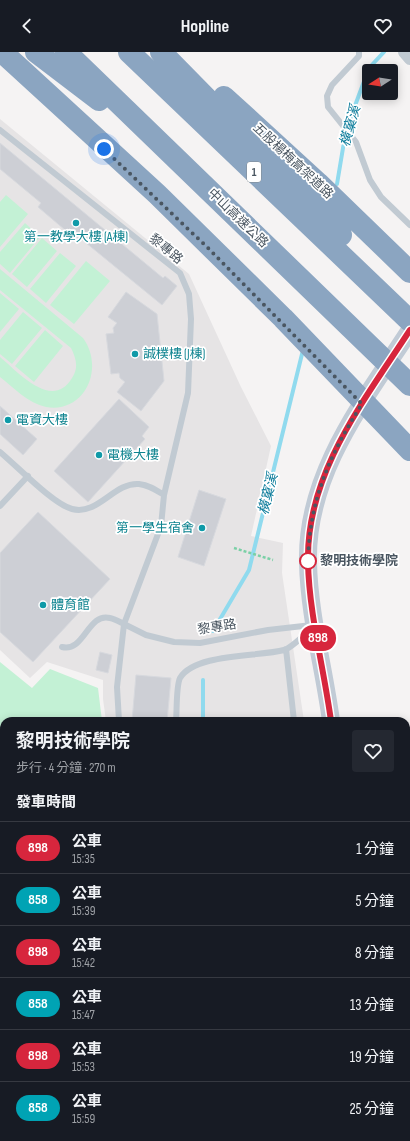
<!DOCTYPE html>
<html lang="zh-TW">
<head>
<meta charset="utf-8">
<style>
	body { margin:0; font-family:"Sofia Sans Condensed","Noto Sans TC",sans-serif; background:#242831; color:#f1f3f6; height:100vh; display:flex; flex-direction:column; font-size:15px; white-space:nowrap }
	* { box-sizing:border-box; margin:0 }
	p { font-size:13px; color:#9ea1a6 }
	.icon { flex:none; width:22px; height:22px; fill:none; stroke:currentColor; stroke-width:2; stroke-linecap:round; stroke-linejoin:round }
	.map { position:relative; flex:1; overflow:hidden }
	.drawer { position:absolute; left:0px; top:665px; width:410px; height:424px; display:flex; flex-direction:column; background:#171b24; border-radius:12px 12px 0 0; box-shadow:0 2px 10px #0003 }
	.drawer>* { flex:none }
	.badge { padding:0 8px; border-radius:13px; font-size:14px; line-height:26px }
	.needle { width:26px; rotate:258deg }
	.fabs { position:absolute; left:362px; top:12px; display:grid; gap:8px }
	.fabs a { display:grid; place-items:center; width:36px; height:36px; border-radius:4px; background:#171b24; box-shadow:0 2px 10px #0003; font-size:20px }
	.you { position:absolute; width:20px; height:20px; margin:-10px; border:3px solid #fff; border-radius:50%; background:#1a73e8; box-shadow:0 0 0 6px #1a73e833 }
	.map>.badge { position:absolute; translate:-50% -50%; box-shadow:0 0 0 2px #fff }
	h2 { padding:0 16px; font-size:15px; line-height:36px }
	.round { display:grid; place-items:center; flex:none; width:42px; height:42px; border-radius:4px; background:#242831 }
	.overview { display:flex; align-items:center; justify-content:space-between; height:68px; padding:0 16px }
	h1 { font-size:19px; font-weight:700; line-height:30px }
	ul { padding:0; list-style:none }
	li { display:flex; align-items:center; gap:12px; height:52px; padding:0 16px; border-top:1px solid #363941 }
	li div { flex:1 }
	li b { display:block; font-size:15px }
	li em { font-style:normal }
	li .badge { min-width:44px; font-weight:700; text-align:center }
	header { display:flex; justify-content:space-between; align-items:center; height:52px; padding:0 16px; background:#171b24; font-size:18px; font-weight:700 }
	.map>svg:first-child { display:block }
	.education { fill:#e6e4e5 }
	.green { fill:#c3f1d5 }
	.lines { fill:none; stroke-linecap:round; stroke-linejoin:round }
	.stream { stroke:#90daee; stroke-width:4 }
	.building { fill:#cdcfd5; stroke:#d7d9de }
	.path { stroke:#7ad0a6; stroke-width:2.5; stroke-dasharray:3 2; stroke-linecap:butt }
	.lane { stroke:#c1cad2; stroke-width:6 }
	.street { stroke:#c1cad2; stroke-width:12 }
	.secondary { stroke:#c1cbd6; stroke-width:18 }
	.highway { stroke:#8ba5c1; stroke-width:22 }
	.line-casing { stroke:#fff; stroke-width:9 }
	.line { stroke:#d7263d; stroke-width:6 }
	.walk { stroke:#4a5661; stroke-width:4; stroke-dasharray:0 7.2 }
	.culture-dot { fill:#0f9aa8; stroke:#fff; stroke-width:1.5 }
	.stop-dot { fill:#fff; stroke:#d7263d; stroke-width:2 }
	.labels { text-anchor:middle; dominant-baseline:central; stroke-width:3.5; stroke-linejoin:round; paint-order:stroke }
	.shield { fill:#fff; stroke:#808990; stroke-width:1 }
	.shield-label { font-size:12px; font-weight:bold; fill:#4a5661 }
	.street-label { font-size:13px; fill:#4a5661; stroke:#fff }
	.culture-label { font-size:13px; fill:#0d838f; stroke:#fff; text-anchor:start }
	.stop-label { font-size:13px; font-weight:bold; fill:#4a5661; stroke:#fff; text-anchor:start }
	.water-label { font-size:14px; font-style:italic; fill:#0c7c9b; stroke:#fff }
</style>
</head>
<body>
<header><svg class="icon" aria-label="back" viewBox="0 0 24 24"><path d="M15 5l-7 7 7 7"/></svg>Hopline<svg class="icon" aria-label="heart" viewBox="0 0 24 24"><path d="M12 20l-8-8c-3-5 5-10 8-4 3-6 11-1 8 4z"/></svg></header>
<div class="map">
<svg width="410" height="1089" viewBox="0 0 410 1089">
	<rect width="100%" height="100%" fill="#f5f3f3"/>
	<path class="education" d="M0 67 189 222 241 335 271 394 251 484 283 491 282 521 304 669H106L103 647V628L47 610 30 626 0 598Z"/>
	<path class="green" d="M6 143 28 162 0 195V150Z
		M25 171 40 185 10 221 0 212V200Z
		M42 186 57 199 27 235 12 222Z
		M60 201 76 214 46 251 30 237Z
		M86 209 110 229 74 272 50 253Z
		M0 217 83 286C105 316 85 362 46 355 28 351 14 336 0 325V305C18 320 52 359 72 326 79 316 76 306 71 296L0 238Z
		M0 241 19 257 0 280Z
		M23 260 42 276 12 312 0 302V288Z
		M45 278 63 294 34 330 15 314Z
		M0 610 32 636 50 617 98 636 102 669H4V753L0 750Z
		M406 760 410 773V1089H240L241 1085H406Z
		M0 822 4 824V1006L0 1011Z
		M0 1039 4 1044V1083L0 1089Z"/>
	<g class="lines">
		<path class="stream" d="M337 132 346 78 369 16 384 0
			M213 579 249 518 303 298
			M203 628V669
			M0 798 4 800
			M88 1085 89 1089"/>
	</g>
	<path class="building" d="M0 91 163 226 165 224 177 234 162 253 80 186 78 189 38 155 41 151 0 117Z
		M126 240 157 262 164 329 141 359 117 340 125 330 120 326 119 321 111 322 106 282 114 281 113 276 117 271 108 265Z
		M119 347 149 375 142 384 145 387 88 450 54 419Z
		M0 354 37 387 23 403 0 382Z
		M199 438 226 447 204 514 178 505Z
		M38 460 110 527 33 610 0 580V501Z
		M100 600 112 603 108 621 96 618Z
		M136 623 171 626 167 669H132Z"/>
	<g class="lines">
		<path class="path" d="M234 496 273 508"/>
		<path class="lane" d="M359 0V4L332 33 327 44 328 55 356 90 370 128 381 145 410 173
			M0 78 180 221 189 242 191 267 188 341 164 443 161 474 124 572 146 583 174 590 200 591 268 578 312 573
			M0 400C17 414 53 452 72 457 98 464 114 430 139 432 149 433 156 438 164 443
			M0 454 28 424
			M62 595C84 601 88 560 110 566 115 567 120 570 124 572L117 635 119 669
			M286 597 294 669
			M176 669C177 659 176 634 180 626 195 601 259 605 284 598 292 596 306 581 313 575
			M78 1085V1089"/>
		<path class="street" d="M404 0 410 7"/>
		<path class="secondary" d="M331 669C324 616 309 563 308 510 306 421 364 349 410 278
			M200 1089 202 1085"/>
		<path class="highway" d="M2 0 157 142 283 266 410 398
			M36 0 99 48
			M66 0 410 333
			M129 0 410 269
			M161 0 341 183
			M224 45 318 131 410 220"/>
	</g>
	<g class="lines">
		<g class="line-casing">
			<path id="line" d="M331 669C324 617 309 562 308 510 306 421 364 349 410 278"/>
		</g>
		<use href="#line" class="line"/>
		<path class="walk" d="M104 97 208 196 362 352C329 404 309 449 308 511V509"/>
	</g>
	<g class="culture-dot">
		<circle cx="76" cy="171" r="4"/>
		<circle cx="135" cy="302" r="4"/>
		<circle cx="8" cy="368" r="4"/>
		<circle cx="99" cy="403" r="4"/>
		<circle cx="202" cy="476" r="4"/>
		<circle cx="43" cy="553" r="4"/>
	</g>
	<circle class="stop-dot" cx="308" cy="509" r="8"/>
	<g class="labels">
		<rect class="shield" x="247" y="110" width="14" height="20" rx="3"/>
		<g class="shield-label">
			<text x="254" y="120">1</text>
		</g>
		<g class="street-label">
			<text transform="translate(293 109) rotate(43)">五股楊梅高架道路</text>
			<text transform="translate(238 166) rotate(44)">中山高速公路</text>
			<text transform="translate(166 197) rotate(39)">黎專路</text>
			<text transform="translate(217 575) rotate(-9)">黎專路</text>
		</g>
		<g class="culture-label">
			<text x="76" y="185" text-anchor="middle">第一教學大樓 (A棟)</text>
			<text x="143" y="302">誠樸樓 (J棟)</text>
			<text x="16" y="368">電資大樓</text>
			<text x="107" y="403">電機大樓</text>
			<text x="194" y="476" text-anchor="end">第一學生宿舍</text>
			<text x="51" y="553">體育館</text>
		</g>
		<g class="stop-label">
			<text x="320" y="509">黎明技術學院</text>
		</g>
		<g class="water-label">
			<text transform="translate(350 74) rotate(-74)">橫窠溪</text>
			<text transform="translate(268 442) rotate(-76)">橫窠溪</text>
		</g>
	</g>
</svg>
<div class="fabs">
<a><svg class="needle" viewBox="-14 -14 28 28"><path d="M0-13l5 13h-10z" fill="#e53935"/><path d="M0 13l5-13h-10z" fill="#9ea1a6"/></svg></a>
</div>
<div class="you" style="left:104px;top:97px"></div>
<b class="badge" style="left:318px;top:586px;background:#d7263d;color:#fff">898</b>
<section class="drawer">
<div class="overview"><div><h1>黎明技術學院</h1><p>步行 · 4 分鐘 · 270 m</p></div><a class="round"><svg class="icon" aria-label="heart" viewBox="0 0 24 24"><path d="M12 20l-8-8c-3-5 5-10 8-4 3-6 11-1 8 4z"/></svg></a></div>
<h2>發車時間</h2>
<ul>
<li><span class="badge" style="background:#d7263d;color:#fff">898</span><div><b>公車</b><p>15:35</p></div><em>1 分鐘</em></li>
<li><span class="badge" style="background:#00a3b4;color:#fff">858</span><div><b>公車</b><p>15:39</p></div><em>5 分鐘</em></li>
<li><span class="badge" style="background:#d7263d;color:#fff">898</span><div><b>公車</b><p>15:42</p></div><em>8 分鐘</em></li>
<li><span class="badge" style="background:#00a3b4;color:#fff">858</span><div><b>公車</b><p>15:47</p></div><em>13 分鐘</em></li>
<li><span class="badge" style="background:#d7263d;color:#fff">898</span><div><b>公車</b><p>15:53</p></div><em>19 分鐘</em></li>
<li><span class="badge" style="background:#00a3b4;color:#fff">858</span><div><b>公車</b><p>15:59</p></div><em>25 分鐘</em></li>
</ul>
</section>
</div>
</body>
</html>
